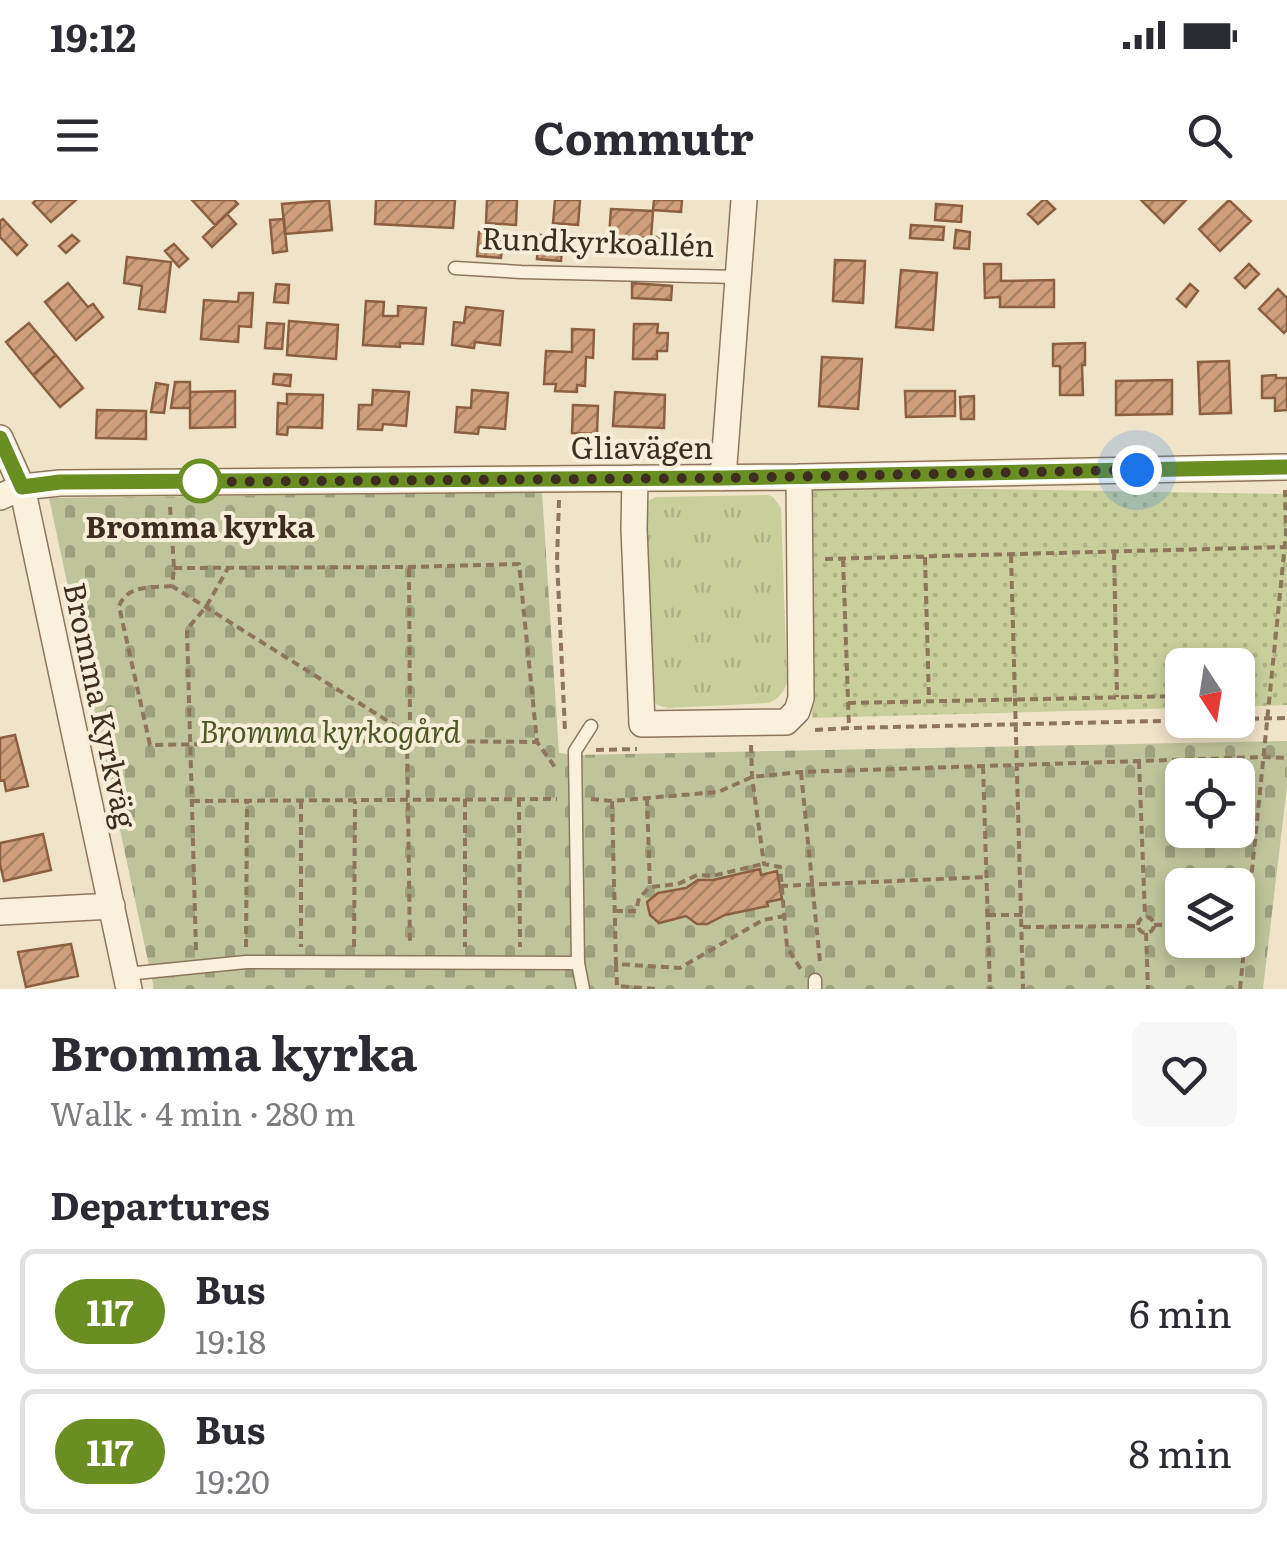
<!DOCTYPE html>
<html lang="en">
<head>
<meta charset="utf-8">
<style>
	body { margin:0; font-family:Literata,serif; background:#f7f7f7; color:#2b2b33; height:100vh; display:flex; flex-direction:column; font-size:38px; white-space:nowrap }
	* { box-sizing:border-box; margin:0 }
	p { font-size:32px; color:#7c7c81 }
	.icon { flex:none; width:55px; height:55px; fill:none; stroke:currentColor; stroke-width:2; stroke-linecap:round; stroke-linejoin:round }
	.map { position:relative; height:789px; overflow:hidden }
	.side { display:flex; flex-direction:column; background:#fff; flex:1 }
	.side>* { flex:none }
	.badge { padding:0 20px; border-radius:32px; font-size:35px; line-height:65px }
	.needle { width:65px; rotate:168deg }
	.buttons { position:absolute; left:1165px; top:448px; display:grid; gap:20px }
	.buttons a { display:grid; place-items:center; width:90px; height:90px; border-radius:15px; background:#fff; box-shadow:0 5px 15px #0003; font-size:50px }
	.you { position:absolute; width:50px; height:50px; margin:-25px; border:8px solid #fff; border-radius:50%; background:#1a73e8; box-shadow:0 0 0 15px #1a73e833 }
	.map>.badge { position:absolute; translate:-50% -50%; box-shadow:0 0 0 5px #fff }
	h2 { padding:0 50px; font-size:38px; line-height:90px }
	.round { display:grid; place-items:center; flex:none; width:105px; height:105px; border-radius:15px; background:#f7f7f7 }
	.summary { display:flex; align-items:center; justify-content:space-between; height:170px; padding:0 50px }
	h1 { font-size:48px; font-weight:700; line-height:75px }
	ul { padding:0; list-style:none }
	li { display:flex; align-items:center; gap:30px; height:125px; margin:0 20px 15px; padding:0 30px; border:5px solid #e1e1e2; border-radius:15px }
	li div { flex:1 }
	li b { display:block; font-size:38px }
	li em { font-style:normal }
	li .badge { min-width:110px; font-weight:700; text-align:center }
	.status { display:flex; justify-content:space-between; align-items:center; height:70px; padding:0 50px; background:#fff; direction:ltr }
	.status svg { height:28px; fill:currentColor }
	header { display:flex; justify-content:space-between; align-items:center; height:130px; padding:0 50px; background:#fff; font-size:45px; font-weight:700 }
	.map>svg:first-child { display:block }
	.grass { fill:url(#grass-tufts) }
	.cemetery { fill:url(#cemetery-stones); fill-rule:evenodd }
	.park { fill:url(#park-dots) }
	.building { fill:url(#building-hatch); stroke:#8d5f41; stroke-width:2.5 }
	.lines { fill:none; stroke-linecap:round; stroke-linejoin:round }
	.lane-casing { stroke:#8d765c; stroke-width:15 }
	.street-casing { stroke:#8d765c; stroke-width:28 }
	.path { stroke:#8d765c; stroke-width:4; stroke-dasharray:8 5; stroke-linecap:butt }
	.lane { stroke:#faf1dc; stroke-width:12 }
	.street { stroke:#faf1dc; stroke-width:25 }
	.line-casing { stroke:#fff; stroke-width:22 }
	.line { stroke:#6b8e23; stroke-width:15 }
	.walk { stroke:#3d2e20; stroke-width:10; stroke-dasharray:0 18 }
	.stop-dot { fill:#fff; stroke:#6b8e23; stroke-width:5 }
	.labels { text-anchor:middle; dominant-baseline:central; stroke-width:8; stroke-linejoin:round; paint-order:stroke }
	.street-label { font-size:30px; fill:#3d2e20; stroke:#f7eed8 }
	.stop-label { font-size:30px; font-weight:bold; fill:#3d2e20; stroke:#f7eed8 }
	.park-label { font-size:30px; font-style:italic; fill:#4d5a26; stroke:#f7eed8 }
</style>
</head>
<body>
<div class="status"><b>19:12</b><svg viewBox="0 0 49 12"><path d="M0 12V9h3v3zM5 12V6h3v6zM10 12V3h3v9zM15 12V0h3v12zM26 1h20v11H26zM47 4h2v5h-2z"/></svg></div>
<header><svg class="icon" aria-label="menu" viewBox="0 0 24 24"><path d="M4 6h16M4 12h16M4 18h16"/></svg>Commutr<svg class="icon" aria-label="search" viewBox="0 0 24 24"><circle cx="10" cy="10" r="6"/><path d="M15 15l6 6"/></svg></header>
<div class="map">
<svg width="1287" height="789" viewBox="0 0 1287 789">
	<defs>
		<pattern id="grass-tufts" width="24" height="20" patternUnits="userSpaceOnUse" patternTransform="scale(2.5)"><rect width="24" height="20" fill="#c9cf9b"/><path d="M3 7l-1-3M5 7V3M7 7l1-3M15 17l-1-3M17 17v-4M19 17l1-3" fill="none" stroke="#aeb285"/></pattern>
		<pattern id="cemetery-stones" width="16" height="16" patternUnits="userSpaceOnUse" patternTransform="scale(2.5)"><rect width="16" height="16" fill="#bfc49a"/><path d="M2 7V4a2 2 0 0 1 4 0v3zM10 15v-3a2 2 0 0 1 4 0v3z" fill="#9ca07d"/></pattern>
		<pattern id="park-dots" width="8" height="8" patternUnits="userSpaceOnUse" patternTransform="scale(2.5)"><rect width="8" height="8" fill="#c9cf9b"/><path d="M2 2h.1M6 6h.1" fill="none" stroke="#aeb285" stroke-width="1.8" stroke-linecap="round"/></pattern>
		<pattern id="building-hatch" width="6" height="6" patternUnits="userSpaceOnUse" patternTransform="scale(2.5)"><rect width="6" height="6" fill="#cf9f7d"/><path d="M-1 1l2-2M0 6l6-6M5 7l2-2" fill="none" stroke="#a98266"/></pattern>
	</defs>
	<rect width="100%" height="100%" fill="#f0e4c8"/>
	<path class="grass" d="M768 295 773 297 781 308 787 483C783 493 779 498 769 503L668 508 657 505 649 494 646 302 656 297Z"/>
	<path class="cemetery" d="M542 292 559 553 575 555 1287 541V586L1263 789H154L49 298ZM1182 575H1238V630H1182ZM1182 685H1238V740H1182Z"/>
	<path class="park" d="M807 286 1287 294V505L1238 507V465H1182V508L812 518Z"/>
	<path class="building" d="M36 0H76L51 22 33 3Z
		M192 0H234L238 4 215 25Z
		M329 0 332 30 285 34 282 4Z
		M376 0H455L453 28 375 24Z
		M487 0H517L516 25 486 23Z
		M555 0H580L578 25 553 23Z
		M654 0H682L681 12 653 10Z
		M1043 0H1046L1055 9 1038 24 1028 14Z
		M1141 0H1186L1164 23Z
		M1229 0 1251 21 1220 51 1199 29Z
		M936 4 962 6 961 22 935 20Z
		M611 9 653 11 651 38 609 36Z
		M227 14 236 24 212 47 203 37Z
		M3 19 27 45 17 55 0 37V21Z
		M284 19 287 51 273 53 270 20Z
		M911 25 944 27 943 40 910 38Z
		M956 30 970 32 969 49 954 48Z
		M479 32 503 33 501 58 477 56Z
		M72 35 79 41 66 53 59 46Z
		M539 35 563 36 561 61 537 59Z
		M656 37 671 39 670 52 654 51Z
		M174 44 188 59 179 67 165 51Z
		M127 57 171 62 165 112 139 109 142 86 124 83Z
		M835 60 865 61 863 103 833 101Z
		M984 64H1001V81L1054 80V107H1000V97L985 98Z
		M1249 64 1259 74 1245 88 1235 78Z
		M901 70 937 73 933 130 896 127Z
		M68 83 88 107 93 104 103 117 76 140 45 102Z
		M632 83 672 86 671 100 632 98Z
		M276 84 289 85 288 103 274 102Z
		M1190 84 1198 91 1186 107 1177 99Z
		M1278 89 1287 98V130L1284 133 1259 109Z
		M239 93H253L251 127 239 126 238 142 201 139 204 100 238 102Z
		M366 101 384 102 383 116H398V106L426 108 423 144 400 143V147L363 145Z
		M466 107 503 111 500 145 475 142 474 148 452 145 454 122 464 123Z
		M289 121 338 125 336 159 287 155Z
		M29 123 56 155 33 175 6 142Z
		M267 123 284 124 282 149 265 148Z
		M634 124H658L657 133H668L667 151H657V159H633Z
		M572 129 594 130 593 158 586 157 585 186 577 185V192L555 191 556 184H544L546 151 572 152Z
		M1085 143V165H1082L1083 195H1060V166H1053V144Z
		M56 155 83 188 60 207 33 175Z
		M822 157 862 159 858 209 819 206Z
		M1229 161 1231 213 1200 214 1198 162Z
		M274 174 291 175 290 186 273 184Z
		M1276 175V178H1287V210L1275 211V198H1262V176Z
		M1172 180V214L1116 215V181Z
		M175 182H190V208H171Z
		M156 183 168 185 164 213 151 212Z
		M373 190 409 192 406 226 383 224 382 230 358 229 359 205H372Z
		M472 190 508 193 505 229 479 227 478 234 455 232 457 207 471 208Z
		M235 191V227L190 228V192Z
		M905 191H955V216L906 217Z
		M615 192 665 195 664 228 613 226Z
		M287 194 323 195 322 228 288 227 287 235 277 234 278 203 287 204Z
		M974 196V219H961L960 197Z
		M573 205 598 206 597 234 572 233Z
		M97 210 146 211V239L96 238Z
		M15 535 28 586 6 591 4 580 0 581V538Z
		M43 634 51 670 4 681 0 664V643Z
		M760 669 761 675 777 671 782 699 767 702 768 706 725 715 707 724H697L686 716 659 723 650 715 647 702 658 693 686 688 698 680H713Z
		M71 744 78 776 26 787 18 752Z"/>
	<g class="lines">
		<g class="lane-casing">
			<path id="lane" d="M455 68 521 72 738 77
				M126 774 246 762 578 763
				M583 789 578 763 575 551 591 526
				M815 789V780"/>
		</g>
		<g class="street-casing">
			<path id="street" d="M0 238 22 287 129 789
				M635 278 634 329 642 524 786 522 797 511 801 498 799 277
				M723 278 744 0
				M0 297 22 287 60 283 799 277 1287 267
				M0 712 112 706"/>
		</g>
		<path class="path" d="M559 300 557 360 565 531
			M170 307 174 368 172 386 399 528 406 539
			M1114 352 1117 497
			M1011 355 1023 789
			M925 357 929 501
			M825 359 1285 347
			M843 359 849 528
			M174 368 409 367 519 364 537 542 557 570
			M409 369 410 522 407 541 410 744
			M172 386C152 388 128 384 119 406L150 545 407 541 537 542
			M848 503 1182 496
			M1238 519 1287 518
			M815 530 849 528 1206 520
			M751 545 752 577 764 664 780 667 787 747 802 771
			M596 550 637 549
			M1139 561 1145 716
			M983 566 990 789
			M801 572 820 762
			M647 598 650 687
			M465 599V747
			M519 599 520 747
			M591 599 612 601 718 592 752 577 801 572 1263 557 1287 558
			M192 601 557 599
			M301 601V747
			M612 601 616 764 680 768 763 720 785 716
			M780 686 987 677
			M615 711H636L639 698 650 687 678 684 697 675 712 676 763 664
			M988 715H1022
			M1138 725a8 8 0 1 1 16 0a8 8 0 1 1-16 0Z
			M1154 725 1182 724
			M1023 727 1138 726
			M1146 733 1148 789
			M246 747 247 602
			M354 747 355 601
			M196 750 187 429 206 407 228 368
			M616 764 617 786 655 789
			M1240 789 1286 334 1285 290"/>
		<use href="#lane" class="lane"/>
		<use href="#street" class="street"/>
	</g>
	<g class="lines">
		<g class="line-casing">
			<path id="line" d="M0 238 22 287 60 282 723 278 1287 267"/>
		</g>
		<use href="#line" class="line"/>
		<path class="walk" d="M200 281 198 282 723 278 1137 270"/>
	</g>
	<circle class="stop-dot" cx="200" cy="281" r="20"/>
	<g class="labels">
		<g class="street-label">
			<text transform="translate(598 40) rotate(2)">Rundkyrkoallén</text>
			<text x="642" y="246">Gliavägen</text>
			<text transform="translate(102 505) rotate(78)">Bromma Kyrkväg</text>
		</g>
		<g class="stop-label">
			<text x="200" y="325">Bromma kyrka</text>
		</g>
		<g class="park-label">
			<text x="330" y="530">Bromma kyrkogård</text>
		</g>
	</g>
</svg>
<div class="buttons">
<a><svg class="needle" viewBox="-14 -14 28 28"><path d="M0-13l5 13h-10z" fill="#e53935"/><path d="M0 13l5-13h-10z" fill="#7c7c81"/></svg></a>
<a><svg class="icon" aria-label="locate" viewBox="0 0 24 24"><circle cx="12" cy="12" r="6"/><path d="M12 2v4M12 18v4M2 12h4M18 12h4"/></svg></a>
<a><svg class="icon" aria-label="layers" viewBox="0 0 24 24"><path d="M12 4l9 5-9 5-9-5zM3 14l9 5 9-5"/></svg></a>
</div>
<div class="you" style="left:1137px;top:270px"></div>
</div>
<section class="side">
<div class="summary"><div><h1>Bromma kyrka</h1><p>Walk · 4 min · 280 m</p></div><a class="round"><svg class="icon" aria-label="heart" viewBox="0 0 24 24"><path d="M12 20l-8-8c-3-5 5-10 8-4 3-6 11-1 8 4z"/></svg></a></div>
<h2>Departures</h2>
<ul>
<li><span class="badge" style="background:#6b8e23;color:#fff">117</span><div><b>Bus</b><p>19:18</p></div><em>6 min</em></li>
<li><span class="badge" style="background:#6b8e23;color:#fff">117</span><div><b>Bus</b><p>19:20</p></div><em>8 min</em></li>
</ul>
</section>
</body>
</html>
